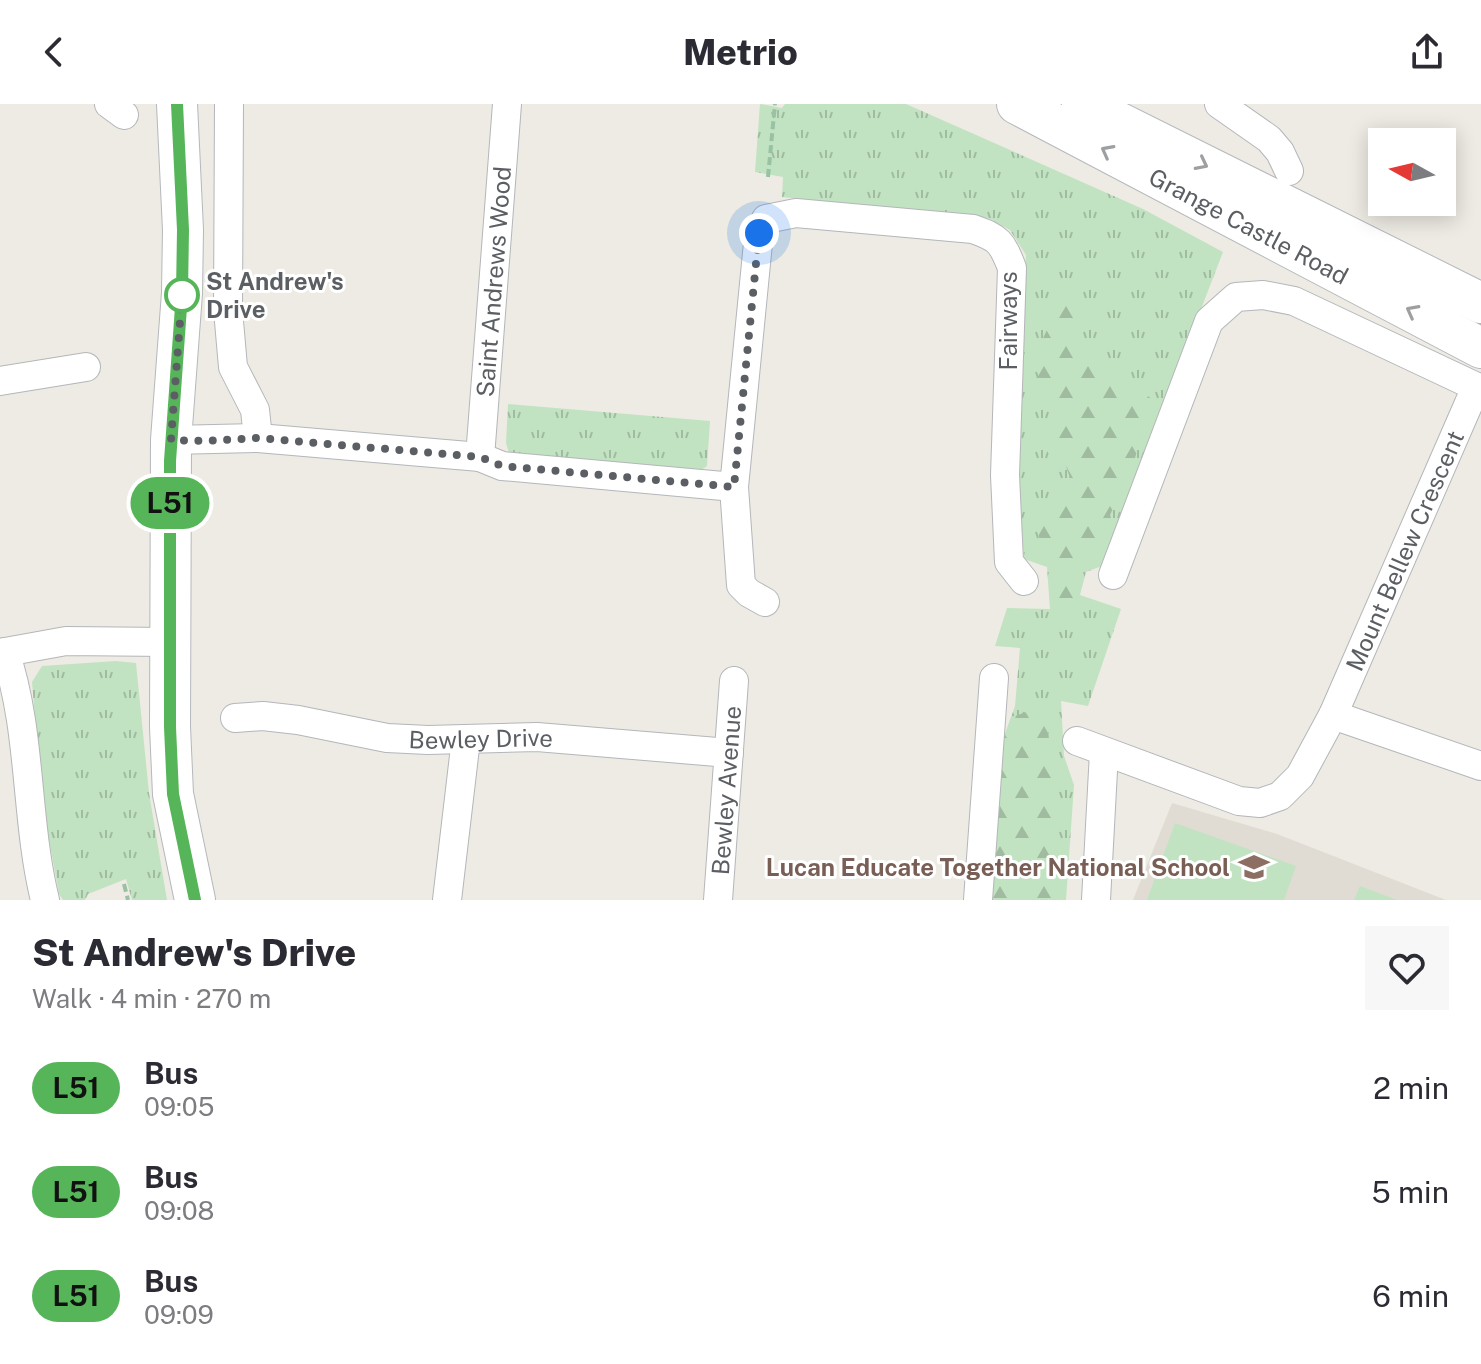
<!DOCTYPE html>
<html lang="en">
<head>
<meta charset="utf-8">
<style>
	body { margin:0; font-family:"Public Sans",sans-serif; background:#f7f7f7; color:#2b2b33; height:100vh; display:flex; flex-direction:column; font-size:30px; white-space:nowrap }
	* { box-sizing:border-box; margin:0 }
	p { font-size:26px; color:#7c7c81 }
	.icon { flex:none; width:44px; height:44px; fill:none; stroke:currentColor; stroke-width:2; stroke-linecap:round; stroke-linejoin:round }
	.map { position:relative; height:796px; overflow:hidden }
	.details { display:flex; flex-direction:column; background:#fff; flex:1 }
	.details>* { flex:none }
	.badge { padding:0 16px; border-radius:26px; font-size:28px; line-height:52px }
	.needle { width:52px; rotate:278deg }
	.fabs { position:absolute; left:1368px; top:24px; display:grid; gap:16px }
	.fabs a { display:grid; place-items:center; width:88px; height:88px; border-radius:0px; background:#fff; box-shadow:0 4px 20px #0003; font-size:40px }
	.you { position:absolute; width:40px; height:40px; margin:-20px; border:6px solid #fff; border-radius:50%; background:#1a73e8; box-shadow:0 0 0 12px #1a73e833 }
	.map>.badge { position:absolute; translate:-50% -50%; box-shadow:0 0 0 4px #fff }
	.round { display:grid; place-items:center; flex:none; width:84px; height:84px; border-radius:0px; background:#f7f7f7 }
	.summary { display:flex; align-items:center; justify-content:space-between; height:136px; padding:0 32px }
	h1 { font-size:38px; font-weight:800; line-height:60px }
	ul { padding:0; list-style:none }
	li { display:flex; align-items:center; gap:24px; height:104px; padding:0 32px }
	li div { flex:1 }
	li b { display:block; font-size:30px }
	li em { font-style:normal }
	li .badge { min-width:88px; font-weight:700; text-align:center }
	header { display:flex; justify-content:space-between; align-items:center; height:104px; padding:0 32px; background:#fff; font-size:36px; font-weight:800 }
	.map>svg:first-child { display:block }
	.education { fill:#e0dcd4 }
	.grass { fill:url(#grass-tufts) }
	.forest { fill:url(#forest-firs) }
	.pitch { fill:#c1e3c1 }
	.lines { fill:none; stroke-linecap:round; stroke-linejoin:round }
	.street-casing { stroke:#b4b6ba; stroke-width:30 }
	.secondary-casing { stroke:#b5b8bc; stroke-width:42 }
	.path { stroke:#99c1a4; stroke-width:4; stroke-dasharray:8 4; stroke-linecap:butt }
	.street { stroke:#fff; stroke-width:28 }
	.secondary { stroke:#fff; stroke-width:40 }
	.oneway { stroke:#9d9fa1 }
	.line-casing { stroke:#fff; stroke-width:18 }
	.line { stroke:#56b559; stroke-width:12 }
	.walk { stroke:#5b5f63; stroke-width:8; stroke-dasharray:0 14.4 }
	.stop-dot { fill:#fff; stroke:#56b559; stroke-width:4 }
	.labels { text-anchor:middle; dominant-baseline:central; stroke-width:6; stroke-linejoin:round; paint-order:stroke }
	.street-label { font-size:24px; fill:#5b5f63; stroke:#fff }
	.stop-label { font-size:24px; font-weight:bold; fill:#5b5f63; stroke:#fff; text-anchor:start }
	.education-label { font-size:24px; font-weight:bold; fill:#785e54; stroke:#fff; text-anchor:end }
</style>
</head>
<body>
<header><svg class="icon" aria-label="back" viewBox="0 0 24 24"><path d="M15 5l-7 7 7 7"/></svg>Metrio<svg class="icon" aria-label="share" viewBox="0 0 24 24"><path d="M12 15V3M7 8l5-5 5 5M5 13v7h14v-7"/></svg></header>
<div class="map">
<svg width="1481" height="796" viewBox="0 0 1481 796">
	<defs>
		<pattern id="grass-tufts" width="24" height="20" patternUnits="userSpaceOnUse" patternTransform="scale(2)"><rect width="24" height="20" fill="#c1e3c1"/><path d="M3 7l-1-3M5 7V3M7 7l1-3M15 17l-1-3M17 17v-4M19 17l1-3" fill="none" stroke="#a0bba0"/></pattern>
		<pattern id="forest-firs" width="22" height="20" patternUnits="userSpaceOnUse" patternTransform="scale(2)"><rect width="22" height="20" fill="#c1e3c1"/><path d="M5 1l3.5 6h-7zM16 11l3.5 6h-7z" fill="#a0bba0"/></pattern>
	</defs>
	<rect width="100%" height="100%" fill="#edebe3"/>
	<path class="education" d="M1172 699 1277 730 1446 796H1133Z"/>
	<path class="grass" d="M760 0 782 4 785 0H906L1143 105 1223 148 1102 462 1086 468 1080 491 1121 505 1088 602 1061 597 1064 652 1074 681 1066 796H984L996 656 1015 602 1020 544 995 542 1007 504 1050 505 1047 463 1024 455 1017 358 1026 151 1010 126 988 114 782 93 783 73 755 68Z
		M508 300 710 317 707 362 698 368 509 349 506 339Z
		M116 557 136 559 149 689 167 796H132L126 775 88 790 85 796H63L59 790 42 697 32 578 42 562Z"/>
	<path class="forest" d="M1061 196 1085 212 1075 227 1108 273 1126 277 1152 295 1135 354 1093 450 1077 461 1073 508 1058 502 1054 452 1040 437 1036 420 1060 401 1071 377 1064 356 1048 349 1045 332 1060 316 1039 294 1037 247Z
		M1045 602 1051 652 1059 683 1054 796H984L996 656 1011 613Z"/>
	<path class="pitch" d="M1175 719 1296 762 1284 796H1147Z
		M1360 782 1397 796H1354Z"/>
	<g class="lines">
		<g class="street-casing">
			<g id="street">
				<path d="M109 0 124 11"/>
				<path d="M229 0 228 206 233 263 255 306 258 334"/>
				<path d="M1219 0 1269 35 1280 48 1289 67"/>
				<path d="M0 277 86 263"/>
				<path d="M171 336 258 334 480 353 502 362 734 383 759 129 766 115 796 109 973 125C999 134 1002 138 1012 164L1005 371 1009 458 1024 477"/>
				<path id="s1" d="M480 353 507 0"/>
				<path d="M734 383 741 481 749 489 765 498"/>
				<path d="M1113 471 1209 217 1236 193 1263 191 1294 197 1481 285"/>
				<path d="M5 548C32 627 25 715 45 796"/>
				<path d="M0 549 66 537 168 538"/>
				<path d="M1333 611 1481 662"/>
				<path id="s2" d="M235 614 263 612 298 616 387 634 428 636 537 633 729 649"/>
				<path id="s3" d="M1077 637 1239 697 1260 699 1280 692 1300 672 1333 611 1476 283"/>
				<path d="M447 796 466 635"/>
				<path id="s4" d="M718 796 734 577"/>
				<path d="M978 796 994 574"/>
				<path d="M1096 796 1104 648"/>
			</g>
		</g>
		<g class="secondary-casing">
			<g id="secondary">
				<path d="M177 0 183 126 182 189 171 336 170 623 173 690 195 796"/>
				<path id="s5" d="M1017 0 1481 244"/>
				<path d="M1082 0 1481 199"/>
			</g>
		</g>
		<path class="path" d="M768 73 775 0
			M124 780 128 796"/>
		<use href="#street" class="street"/>
		<use href="#secondary" class="secondary"/>
	</g>
	<defs><path id="oneway-chevron" d="M-2-3.5L2.5 0L-2 3.5" fill="none" stroke-width="1.6" stroke-linecap="round" stroke-linejoin="round" transform="scale(2)"/></defs>
	<g class="oneway">
		<use href="#oneway-chevron" transform="translate(1107 47) rotate(-152)"/>
		<use href="#oneway-chevron" transform="translate(1202 60) rotate(27)"/>
		<use href="#oneway-chevron" transform="translate(1412 207) rotate(-152)"/>
	</g>
	<g class="lines">
		<g class="line-casing">
			<path id="line" d="M177 0 183 126 182 189 170 357V623L173 690 195 796"/>
		</g>
		<use href="#line" class="line"/>
		<path class="walk" d="M182 191 171 336 205 337 258 334 480 353 502 362 734 383 759 129"/>
	</g>
	<defs>
		<g id="school-bare" transform="scale(2.4)"><path d="M0-5L7-2L0 1L-7-2ZM-4 1L0 2.5L4 1V4Q0 6-4 4Z" fill="#8d6e63" stroke="#fff" stroke-width="2.5" paint-order="stroke"/></g>
	</defs>
	<g fill-rule="evenodd">
		<use href="#school-bare" x="1254" y="763"/>
	</g>
	<circle class="stop-dot" cx="182" cy="191" r="16"/>
	<g class="labels">
		<g class="street-label">
			<text stroke="none"><textPath href="#s5" startOffset="262">Grange Castle Road</textPath></text>
			<text stroke="none"><textPath href="#s1" startOffset="176">Saint Andrews Wood</textPath></text>
			<text transform="translate(1008 217) rotate(-90)">Fairways</text>
			<text stroke="none"><textPath href="#s3" startOffset="492">Mount Bellew Crescent</textPath></text>
			<text stroke="none"><textPath href="#s2" startOffset="248">Bewley Drive</textPath></text>
			<text stroke="none"><textPath href="#s4" startOffset="110">Bewley Avenue</textPath></text>
		</g>
		<g class="stop-label">
			<text x="206" y="177">St Andrew's<tspan x="206" dy="28">Drive</tspan></text>
		</g>
		<g class="education-label">
			<text x="1230" y="763">Lucan Educate Together National School</text>
		</g>
	</g>
</svg>
<div class="fabs">
<a><svg class="needle" viewBox="-14 -14 28 28"><path d="M0-13l5 13h-10z" fill="#e53935"/><path d="M0 13l5-13h-10z" fill="#7c7c81"/></svg></a>
</div>
<div class="you" style="left:759px;top:129px"></div>
<b class="badge" style="left:170px;top:399px;background:#56b559;color:#111">L51</b>
</div>
<section class="details">
<div class="summary"><div><h1>St Andrew's Drive</h1><p>Walk · 4 min · 270 m</p></div><a class="round"><svg class="icon" aria-label="heart" viewBox="0 0 24 24"><path d="M12 20l-8-8c-3-5 5-10 8-4 3-6 11-1 8 4z"/></svg></a></div>
<ul>
<li><span class="badge" style="background:#56b559;color:#111">L51</span><div><b>Bus</b><p>09:05</p></div><em>2 min</em></li>
<li><span class="badge" style="background:#56b559;color:#111">L51</span><div><b>Bus</b><p>09:08</p></div><em>5 min</em></li>
<li><span class="badge" style="background:#56b559;color:#111">L51</span><div><b>Bus</b><p>09:09</p></div><em>6 min</em></li>
</ul>
</section>
</body>
</html>
